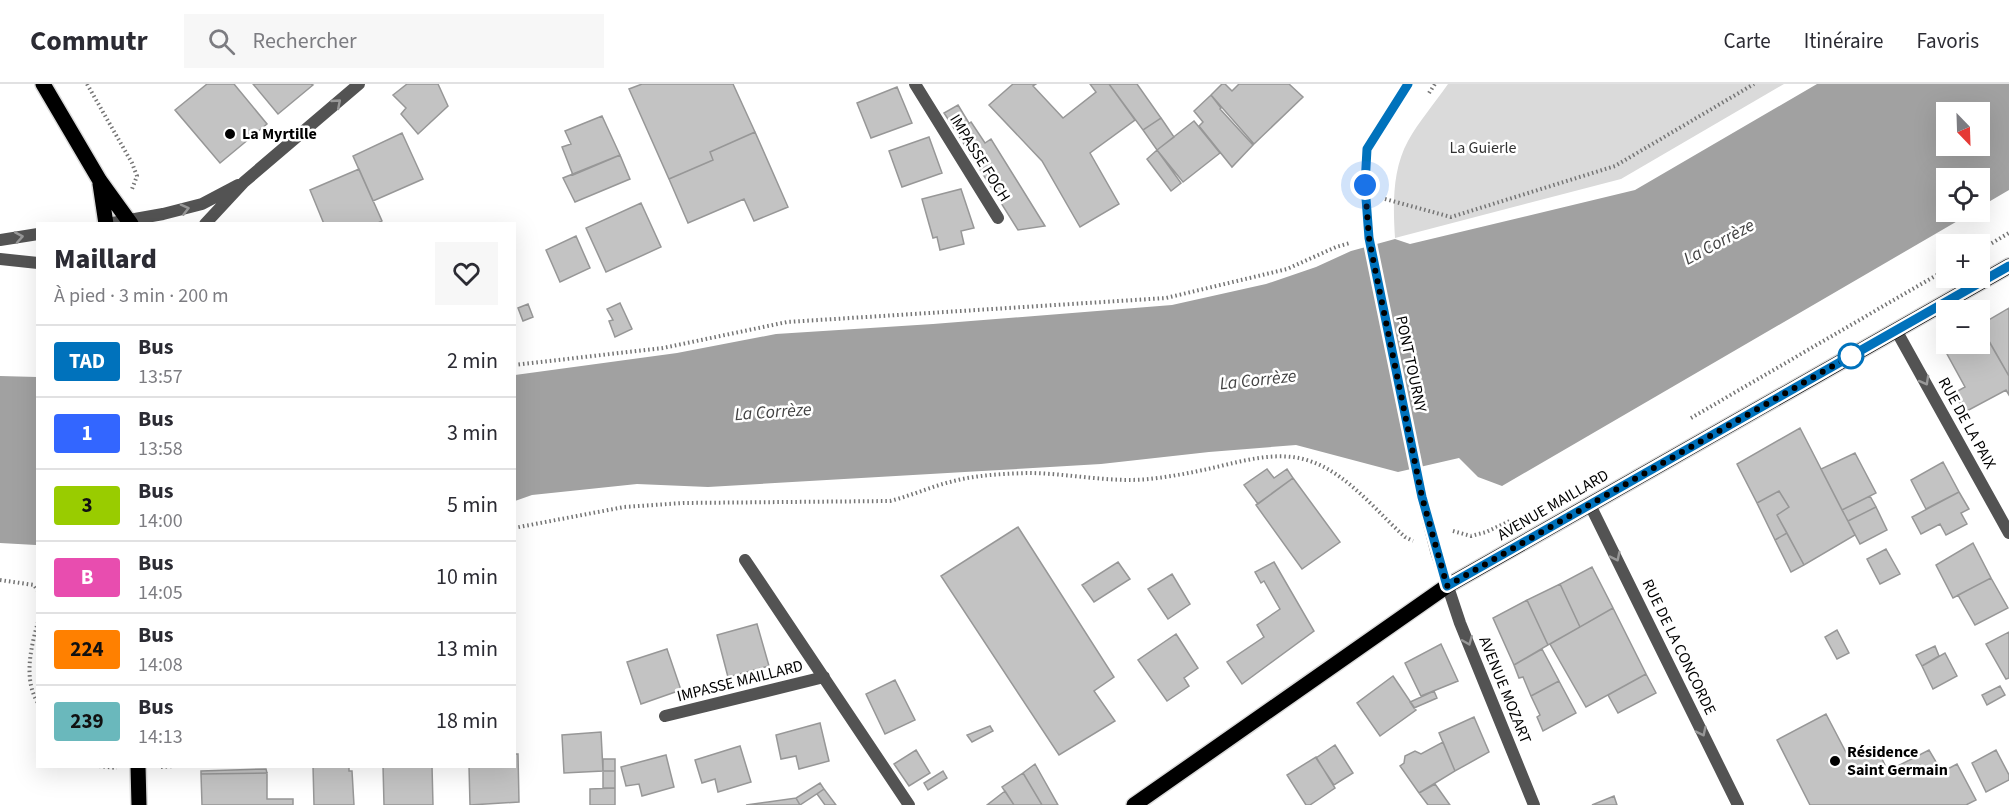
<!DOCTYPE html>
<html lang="fr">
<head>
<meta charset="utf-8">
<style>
	body { margin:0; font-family:"Source Sans 3",sans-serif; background:#f7f7f7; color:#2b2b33; height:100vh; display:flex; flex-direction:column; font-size:22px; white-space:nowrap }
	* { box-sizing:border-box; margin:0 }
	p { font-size:20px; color:#7c7c81 }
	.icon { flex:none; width:33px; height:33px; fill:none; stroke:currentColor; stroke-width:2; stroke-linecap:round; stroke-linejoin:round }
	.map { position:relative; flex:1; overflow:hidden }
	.panel { position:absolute; left:36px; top:138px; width:480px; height:546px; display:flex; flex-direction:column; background:#fff; border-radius:0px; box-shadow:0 6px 24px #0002 }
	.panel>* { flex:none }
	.badge { padding:0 12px; border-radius:4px; font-size:21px; line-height:39px }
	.needle { width:39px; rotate:157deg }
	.buttons { position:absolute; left:1936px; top:18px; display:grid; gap:12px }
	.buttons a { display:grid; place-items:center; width:54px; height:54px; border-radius:0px; background:#fff; box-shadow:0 6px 24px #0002; font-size:30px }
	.you { position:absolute; width:30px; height:30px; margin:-15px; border:4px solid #fff; border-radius:50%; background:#1a73e8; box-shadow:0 0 0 9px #1a73e833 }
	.map>.badge { position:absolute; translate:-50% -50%; box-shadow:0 0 0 3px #fff }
	.round { display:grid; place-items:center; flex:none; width:63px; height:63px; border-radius:0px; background:#f7f7f7 }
	.headline { display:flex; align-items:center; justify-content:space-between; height:102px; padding:0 18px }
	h1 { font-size:28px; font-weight:800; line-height:45px }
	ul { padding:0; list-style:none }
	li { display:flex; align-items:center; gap:18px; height:72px; padding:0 18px; border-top:2px solid #e1e1e2 }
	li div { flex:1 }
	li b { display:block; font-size:22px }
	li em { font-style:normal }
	li .badge { min-width:66px; font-weight:700; text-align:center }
	header { display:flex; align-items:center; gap:36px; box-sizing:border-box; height:84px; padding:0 30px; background:#fff; border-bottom:2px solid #e1e1e2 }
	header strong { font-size:28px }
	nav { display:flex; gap:33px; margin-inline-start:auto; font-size:21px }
	.search { width:420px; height:54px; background:#f7f7f7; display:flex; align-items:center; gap:15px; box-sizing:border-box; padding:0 21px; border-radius:0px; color:#7c7c81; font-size:22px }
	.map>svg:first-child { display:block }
	.green { fill:#dadada }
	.water { fill:#a1a1a1; fill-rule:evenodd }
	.building { fill:#c3c3c3; stroke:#979797; stroke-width:1.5 }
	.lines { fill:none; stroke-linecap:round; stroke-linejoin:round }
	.primary-casing { stroke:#dbdbdb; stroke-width:18 }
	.path { stroke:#757575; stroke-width:4; stroke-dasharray:1.5 3; stroke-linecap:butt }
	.minor { stroke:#535353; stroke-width:12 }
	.tertiary { stroke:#535353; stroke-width:12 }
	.primary { stroke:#000; stroke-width:15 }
	.oneway { stroke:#989898 }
	.line-casing { stroke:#fff; stroke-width:14 }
	.line { stroke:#0072bc; stroke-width:9 }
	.walk { stroke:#000; stroke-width:6; stroke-dasharray:0 10.8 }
	.poi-dot { fill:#000; stroke:#fff; stroke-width:2 }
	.stop-dot { fill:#fff; stroke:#0072bc; stroke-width:3 }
	.labels { text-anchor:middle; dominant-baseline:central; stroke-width:5; stroke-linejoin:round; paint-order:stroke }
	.poi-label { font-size:16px; font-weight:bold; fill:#000; stroke:#fff; text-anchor:start }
	.park-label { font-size:16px; fill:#313131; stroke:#fff }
	.street-label { font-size:16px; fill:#000; stroke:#fff }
	.water-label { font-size:18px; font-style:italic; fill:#424242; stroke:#fff }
</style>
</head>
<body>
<header>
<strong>Commutr</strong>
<div class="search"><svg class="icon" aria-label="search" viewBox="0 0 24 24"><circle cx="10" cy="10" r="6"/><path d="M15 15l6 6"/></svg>Rechercher</div>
<nav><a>Carte</a><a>Itinéraire</a><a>Favoris</a></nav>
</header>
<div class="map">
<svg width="2009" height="721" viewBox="0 0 2009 721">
	<rect width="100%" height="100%" fill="#fff"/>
	<path class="green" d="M1448 0H1784L1621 95 1395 154C1393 122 1392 86 1408 57 1419 37 1435 19 1448 0Z"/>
	<path class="water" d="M1817 0H2009V106L1980 123V94H1947V128H1973L1502 402 1478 393 1459 374 1398 388 1296 361 1209 368 1101 380 982 387 708 403 637 400 532 411 515 417V291L677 269 776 250 933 240 1172 221 1266 200 1316 183 1351 167 1395 155 1410 160 1635 106ZM1947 28H1980V62H1947Z
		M0 292 37 293 38 461H36L0 459Z"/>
	<path class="building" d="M207 0H234L267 40 220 79 175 26Z
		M253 0H311L313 1 278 30Z
		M407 0H438L448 22 418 50 401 30 406 24 393 11Z
		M642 0H733L755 48 710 68 713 76 669 95 629 5Z
		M1013 0H1036L1033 2 1063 34 1096 8 1090 0H1109L1135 36 1090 69 1119 120 1080 143 1042 77 989 21Z
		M1109 0H1137L1161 34 1143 46Z
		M1222 0H1225L1232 7 1239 0H1289L1303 13 1254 60 1211 11Z
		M897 3 912 39 871 54 857 19Z
		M1211 11 1221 24 1220 25 1253 61 1232 83 1199 42 1203 38 1194 27Z
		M958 21 969 39 957 49 944 29Z
		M602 32 620 71 573 91 562 63 571 60 565 47Z
		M1161 34 1174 53 1157 66 1143 46Z
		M1194 37 1220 69 1183 98 1157 66Z
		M971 38 985 59 991 55 1045 142 1018 146 957 49Z
		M755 48 788 123 754 137 744 115 688 139 669 95 713 76 710 68Z
		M402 49 423 95 373 117 353 72Z
		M929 53 942 89 902 103 889 67Z
		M1157 66 1181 99 1171 107 1147 75Z
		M620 71 630 95 575 118 563 94Z
		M359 85 382 137 376 140H324L310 106Z
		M961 105 974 144 961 147 964 160 940 166 937 153 933 154 922 115Z
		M641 119 661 163 606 188 586 144Z
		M576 152 590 184 560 198 546 166Z
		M620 219 632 245 615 253 609 237 613 236 607 225Z
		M528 220 533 233 523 237 518 224Z
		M2009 224V292L1980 241Z
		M1983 247 2009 292V311L2006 306 1965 328 1954 309 1965 303 1947 270 1963 260H1980V249Z
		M1800 344 1855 451 1804 481 1777 431 1789 423 1779 407 1757 419 1737 380Z
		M1855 369 1876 409 1842 426 1821 385Z
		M1943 378 1959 408 1926 425 1911 396Z
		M1267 385 1274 394 1287 385 1293 394 1258 420 1244 401Z
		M1293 394 1340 458 1302 485 1256 421Z
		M1779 407 1789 423 1777 431 1787 449 1775 456 1757 419Z
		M1959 408 1969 425 1961 429 1967 440 1946 451 1940 440 1921 450 1912 433Z
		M1870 412 1876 423 1848 437 1842 426Z
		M1876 423 1887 446 1860 460 1848 437Z
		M1018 443 1114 593 1094 607 1115 637 1059 671 941 492Z
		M1787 449 1804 481 1791 488 1775 456Z
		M1973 459 1991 494 1953 514 1936 481Z
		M1886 465 1900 490 1880 500 1867 475Z
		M1118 478 1130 495 1094 518 1082 501Z
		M1274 478 1314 547 1242 600 1227 578 1264 553 1257 541 1280 525 1264 497 1261 499 1255 488Z
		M1592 483 1613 524 1580 543 1560 500Z
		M1172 490 1190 520 1168 535 1148 505Z
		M1991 494 2008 524 1975 541 1958 511Z
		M1560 500 1580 543 1548 561 1527 516Z
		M1527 516 1548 561 1514 581 1493 534Z
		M1613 524 1646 590 1586 623 1550 560Z
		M757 540 769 582 728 593 717 551Z
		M1837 546 1849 569 1837 575 1825 553Z
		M2009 548V594L2006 595 1986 560Z
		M1176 550 1198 584 1184 594 1189 602 1167 617 1138 576Z
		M1441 560 1458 597 1421 612 1405 579Z
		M1935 562 1939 572 1922 582 1916 571Z
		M667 565 681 606 641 620 627 578Z
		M1542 565 1559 597 1531 612 1523 593 1519 594 1514 581Z
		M1945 569 1957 592 1933 605 1922 582Z
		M1646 590 1656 609 1618 629 1608 611Z
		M1393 592 1416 626 1380 652 1357 619Z
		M895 596 915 636 885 650 866 610Z
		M1559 597 1576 629 1543 647 1537 633 1540 631 1531 612Z
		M2000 602 2005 611 1987 621 1982 611Z
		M1434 607 1437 614 1414 624 1410 618Z
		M1826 630 1849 674 1870 663 1877 665 1888 687 1929 666 1942 688 1957 680 1976 716 1966 721H1810L1777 656Z
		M1474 633 1489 668 1455 687 1439 649Z
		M820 639 829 677 799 685 796 672 781 675 776 651Z
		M990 642 993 647 972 658 967 651Z
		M601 648 603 687 564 689 562 651Z
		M1443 658 1455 687 1419 709 1400 682 1404 679 1405 672 1415 667 1421 670Z
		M1335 661 1353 689 1334 701 1316 674Z
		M740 662 751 698 718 708 715 695 702 699 695 676Z
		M916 666 930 689 909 702 894 680Z
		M1996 666 2009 691V696L1986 708 1972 679Z
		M514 670H518L519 718 470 721 469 682H514Z
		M666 671 674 703 642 712 639 700 626 702 621 683Z
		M1316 673 1335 704 1310 721H1306L1287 691Z
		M603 675H615V687H603Z
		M1035 680 1058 721H1042L1023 689Z
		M313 682H349V687H352L354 721H314Z
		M383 682H432L433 721H384Z
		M266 685 267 689 201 690V687Z
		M603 687H615V704H603Z
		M943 687 947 694 928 706 924 699Z
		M267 689V715H293V721H202L201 690Z
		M1023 689 1042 721H1014L1002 703Z
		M820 699 824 705 800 721 796 714Z
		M1435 700 1450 721H1428L1419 709Z
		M615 704V721H590V705Z
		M824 705 836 721H825L817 710Z
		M1005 707 1014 721H987Z
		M1614 712 1617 721H1592Z
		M796 714 800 721H746L768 718Z"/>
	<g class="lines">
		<g class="primary-casing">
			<path id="primary" d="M43 0 100 97 131 140
				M100 100 106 140
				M138 682 139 721
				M1134 721 1447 502 2009 182"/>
		</g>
		<path class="path" d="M87 0 132 79 137 92 132 105
			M1429 9 1435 0
			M1385 115 1451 133 1615 82 1754 0
			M1980 166 2009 149
			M514 281 663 264 787 238 1166 214 1287 185 1336 163 1350 159
			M1691 334 1947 185
			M514 444 624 423 683 419 890 417C910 412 930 403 950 398 975 391 1001 390 1027 389 1067 389 1110 399 1149 395 1167 393 1185 390 1203 386 1237 379 1275 365 1310 377 1348 390 1376 427 1405 453L1413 457
			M1453 447 1471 452 1486 448 1512 436
			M0 496 34 501 38 507
			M38 538C31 563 23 595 38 619
			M99 682 117 684
			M161 683 175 682"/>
		<path class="minor" d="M915 0 998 134
			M1408 0 1367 65 1365 101 1369 154 1422 413 1436 467 1460 539 1534 721
			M1896 246 2009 449
			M1590 421 1738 721
			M745 476 909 721
			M665 632 824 593"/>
		<path class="tertiary" d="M107 140 163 130 202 120 238 101
			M205 140 244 98 359 0
			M0 156 38 150
			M0 175 38 179"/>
		<use href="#primary" class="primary"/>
	</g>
	<defs><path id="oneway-chevron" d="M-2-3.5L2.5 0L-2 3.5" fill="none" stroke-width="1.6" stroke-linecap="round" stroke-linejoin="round" transform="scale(1.5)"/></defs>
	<g class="oneway">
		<use href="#oneway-chevron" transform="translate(337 19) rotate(-41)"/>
		<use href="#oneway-chevron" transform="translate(185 125) rotate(-14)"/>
		<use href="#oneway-chevron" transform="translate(19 153) rotate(-10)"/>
		<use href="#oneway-chevron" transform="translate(1925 297) rotate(61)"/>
		<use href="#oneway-chevron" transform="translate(1616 473) rotate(64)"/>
		<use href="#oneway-chevron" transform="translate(1468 557) rotate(68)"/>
		<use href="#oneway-chevron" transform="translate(1702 648) rotate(64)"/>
	</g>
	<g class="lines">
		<g class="line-casing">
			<path id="line" d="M1408 0 1367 65 1365 101 1369 154 1422 413 1447 502 2009 182"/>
		</g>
		<use href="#line" class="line"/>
		<path class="walk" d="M1365 101 1369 154 1373 175 1422 413 1447 502 1854 270 1851 272"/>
	</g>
	<g class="poi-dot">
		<circle cx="230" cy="50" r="6"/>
		<circle cx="1835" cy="677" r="6"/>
	</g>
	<circle class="stop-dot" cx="1851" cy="272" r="12"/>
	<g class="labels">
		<g class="poi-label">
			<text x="242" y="50">La Myrtille</text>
			<text x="1847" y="668">Résidence<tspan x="1847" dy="18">Saint Germain</tspan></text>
		</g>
		<g class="park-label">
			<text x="1483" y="64">La Guierle</text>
		</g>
		<g class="street-label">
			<text transform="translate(980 74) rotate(58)">IMPASSE FOCH</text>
			<text transform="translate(1411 280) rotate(78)">PONT TOURNY</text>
			<text transform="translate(1967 339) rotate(61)">RUE DE LA PAIX</text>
			<text transform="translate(1553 421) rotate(-30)">AVENUE MAILLARD</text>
			<text transform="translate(1679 563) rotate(64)">RUE DE LA CONCORDE</text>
			<text transform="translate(740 597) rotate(-14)">IMPASSE MAILLARD</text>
			<text transform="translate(1505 606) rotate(68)">AVENUE MOZART</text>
		</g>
		<g class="water-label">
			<text transform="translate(1719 158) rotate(-28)">La Corrèze</text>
			<text transform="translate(1258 296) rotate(-6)">La Corrèze</text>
			<text transform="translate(773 328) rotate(-4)">La Corrèze</text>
		</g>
	</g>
</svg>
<div class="buttons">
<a><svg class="needle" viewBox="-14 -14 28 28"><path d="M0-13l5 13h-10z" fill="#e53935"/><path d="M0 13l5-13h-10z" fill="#7c7c81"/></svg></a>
<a><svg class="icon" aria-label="locate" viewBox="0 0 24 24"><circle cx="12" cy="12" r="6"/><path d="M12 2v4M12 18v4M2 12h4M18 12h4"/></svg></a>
<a>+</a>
<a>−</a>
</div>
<div class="you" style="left:1365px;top:101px"></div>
<section class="panel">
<div class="headline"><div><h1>Maillard</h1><p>À pied · 3 min · 200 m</p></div><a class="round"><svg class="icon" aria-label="heart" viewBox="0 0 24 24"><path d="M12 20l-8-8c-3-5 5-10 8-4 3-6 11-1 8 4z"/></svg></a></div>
<ul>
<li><span class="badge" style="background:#0072bc;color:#fff">TAD</span><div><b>Bus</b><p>13:57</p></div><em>2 min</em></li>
<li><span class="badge" style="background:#36f;color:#fff">1</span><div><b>Bus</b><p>13:58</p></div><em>3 min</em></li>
<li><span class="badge" style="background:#9c0;color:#111">3</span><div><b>Bus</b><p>14:00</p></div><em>5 min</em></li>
<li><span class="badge" style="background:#e84daf;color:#fff">B</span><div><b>Bus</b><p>14:05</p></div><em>10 min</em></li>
<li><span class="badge" style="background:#ff8000;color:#111">224</span><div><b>Bus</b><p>14:08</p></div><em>13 min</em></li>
<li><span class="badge" style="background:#6ab8bc;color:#111">239</span><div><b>Bus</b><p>14:13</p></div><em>18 min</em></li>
</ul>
</section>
</div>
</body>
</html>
